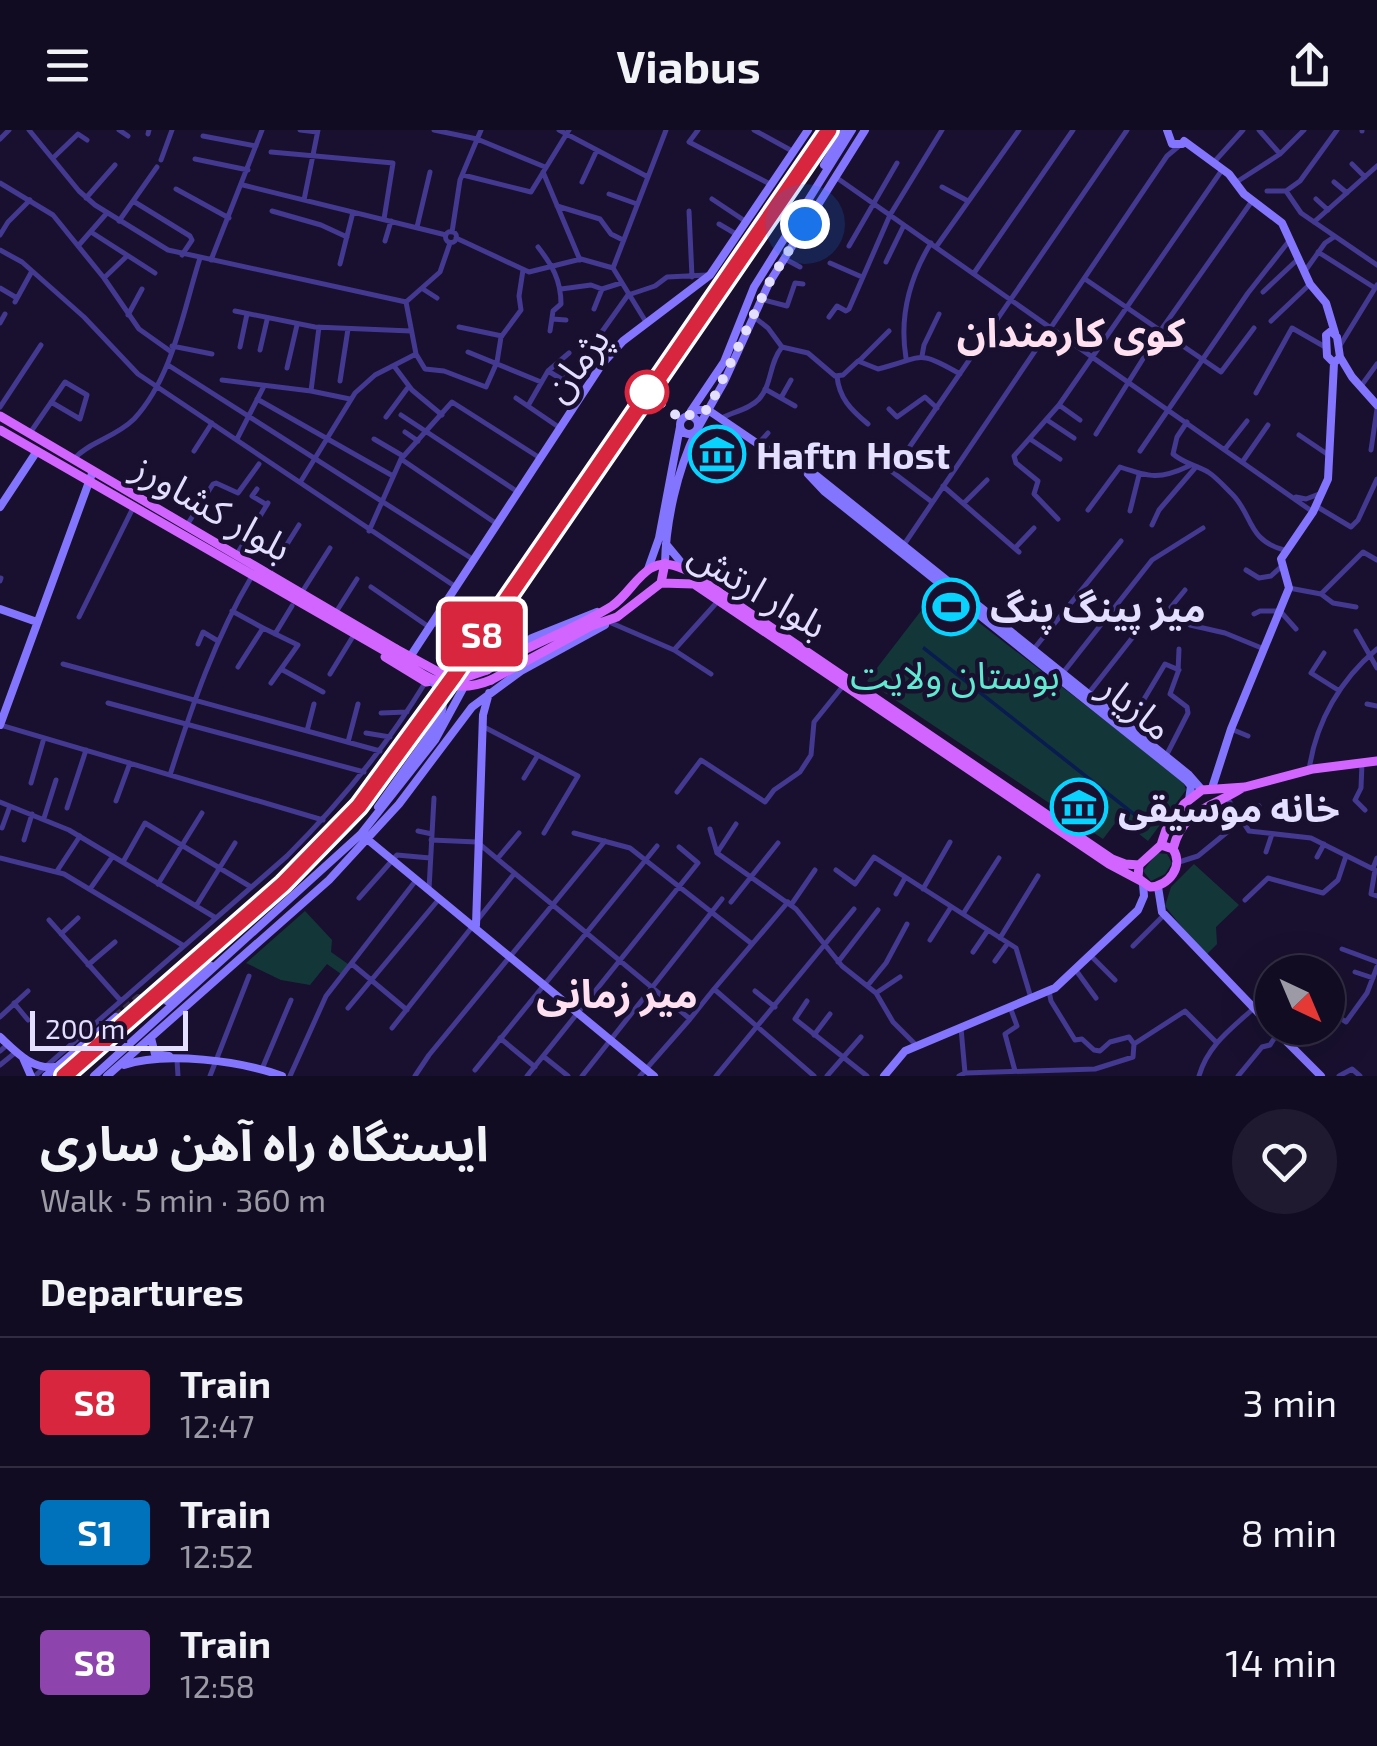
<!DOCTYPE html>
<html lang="en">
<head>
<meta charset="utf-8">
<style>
	body { margin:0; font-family:"Exo 2","Noto Sans Arabic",sans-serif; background:#1f1a2f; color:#f1f3f6; height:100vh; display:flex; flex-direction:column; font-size:38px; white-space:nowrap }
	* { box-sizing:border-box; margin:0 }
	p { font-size:32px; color:#9c9ba5 }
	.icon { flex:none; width:55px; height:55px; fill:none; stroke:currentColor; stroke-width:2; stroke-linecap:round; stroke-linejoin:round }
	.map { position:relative; height:946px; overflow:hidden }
	.details { display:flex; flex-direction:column; background:#120c22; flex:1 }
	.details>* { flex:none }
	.badge { padding:0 20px; border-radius:8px; font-size:35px; line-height:65px }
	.needle { width:65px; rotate:136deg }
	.tools { position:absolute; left:1255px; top:825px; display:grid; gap:20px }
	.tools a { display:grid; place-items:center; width:90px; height:90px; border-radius:50%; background:#120c22; box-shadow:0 10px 40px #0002,0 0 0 2px #312c40; font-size:50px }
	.scale { position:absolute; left:30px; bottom:25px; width:158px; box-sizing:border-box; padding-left:10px; border:5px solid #e4deff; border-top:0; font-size:28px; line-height:35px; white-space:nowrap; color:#e4deff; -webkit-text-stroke:8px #18102e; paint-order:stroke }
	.you { position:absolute; width:50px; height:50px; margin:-25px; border:8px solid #fff; border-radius:50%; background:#1a73e8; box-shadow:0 0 0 15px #1a73e833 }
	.map>.badge { position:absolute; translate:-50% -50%; box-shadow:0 0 0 5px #fff }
	h2 { padding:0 40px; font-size:38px; line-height:90px }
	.round { display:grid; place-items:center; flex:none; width:105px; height:105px; border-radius:52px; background:#1f1a2f }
	.head { display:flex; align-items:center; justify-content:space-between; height:170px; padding:0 40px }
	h1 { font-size:48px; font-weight:700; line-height:75px }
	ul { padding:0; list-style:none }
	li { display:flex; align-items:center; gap:30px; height:130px; padding:0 40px; border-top:2px solid #312c40 }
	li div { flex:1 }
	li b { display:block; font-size:38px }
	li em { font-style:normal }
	li .badge { min-width:110px; font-weight:700; text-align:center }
	header { display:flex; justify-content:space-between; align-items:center; height:130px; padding:0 40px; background:#120c22; font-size:45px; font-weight:700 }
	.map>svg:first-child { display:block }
	.green { fill:#133739 }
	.water { fill:#081c50 }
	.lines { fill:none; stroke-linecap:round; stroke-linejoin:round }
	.secondary-tunnel { stroke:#372f4d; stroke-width:8; stroke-dasharray:8 4; stroke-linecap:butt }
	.street { stroke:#433990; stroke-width:5 }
	.secondary { stroke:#8475ff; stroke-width:8 }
	.primary { stroke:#d265ff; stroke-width:9 }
	.rail-casing { stroke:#0ad2ff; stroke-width:6 }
	.rail { stroke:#18102e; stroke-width:2.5; stroke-dasharray:8; stroke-linecap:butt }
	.secondary-bridge { stroke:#8475ff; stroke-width:8 }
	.primary-bridge { stroke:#d265ff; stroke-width:9 }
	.line-casing { stroke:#fff; stroke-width:22 }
	.line { stroke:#d7263d; stroke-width:15 }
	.walk { stroke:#e4deff; stroke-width:10; stroke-dasharray:0 18 }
	.stop-dot { fill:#fff; stroke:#d7263d; stroke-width:5 }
	.labels { text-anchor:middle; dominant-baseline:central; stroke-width:9; stroke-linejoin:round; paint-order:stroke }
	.street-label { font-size:38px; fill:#e4deff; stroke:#18102e }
	.poi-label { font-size:38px; font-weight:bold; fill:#e4deff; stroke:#18102e; text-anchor:start }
	.park-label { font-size:38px; fill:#61e8d1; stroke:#18102e }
	.neighbourhood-label { font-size:40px; font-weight:bold; fill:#ffe0f1; stroke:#18102e }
</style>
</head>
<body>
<header><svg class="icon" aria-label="menu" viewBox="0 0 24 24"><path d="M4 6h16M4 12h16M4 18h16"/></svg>Viabus<svg class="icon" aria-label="share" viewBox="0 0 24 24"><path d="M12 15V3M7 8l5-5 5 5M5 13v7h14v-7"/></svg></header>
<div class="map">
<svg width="1377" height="946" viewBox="0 0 1377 946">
	<rect width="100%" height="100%" fill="#18102e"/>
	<path class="green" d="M937 460 1183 651 1186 660 1148 711 1119 688 1103 709 867 551Z
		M1157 723 1167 724 1172 733 1165 744 1151 751 1143 741Z
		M1194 734 1239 775 1216 797 1217 814 1205 826 1165 776 1171 757Z
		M305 781 332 810 331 822 348 834 341 844 327 834 310 855 281 850 246 833Z"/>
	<path class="water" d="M924 516 1143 689 1141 692 922 519Z"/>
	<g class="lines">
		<path class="secondary-tunnel" d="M116 887 138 868 167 871"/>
		<path class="street" d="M29 0 79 61 95 75 168 120 406 172 416 224 425 239 444 241 486 257 497 232 501 207 521 180 519 166 523 140
			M119 0 128 6
			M300 0 317 2
			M434 0 477 9 545 37
			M559 0 648 47
			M698 0 689 12 772 55
			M754 0 794 22
			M1259 0 1280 24
			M1362 1V0
			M148 4 149 0
			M203 6 256 16
			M0 9 9 0
			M271 22 393 33 384 89
			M53 28 78 4 87 10
			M195 29 248 40
			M161 30 172 0
			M1215 31 1243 0
			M1352 34 1365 47
			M543 42 580 130
			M463 45 531 62 569 0
			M837 48 1313 382
			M582 52 597 20
			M1334 52 1347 63
			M0 53 53 85 104 148 139 199 170 221
			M1235 53 1280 24 1304 0
			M243 55 446 105
			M942 57 968 71
			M176 59 229 88
			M1267 61H1286L1301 83 1377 135
			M1286 61 1300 51 1337 0
			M609 64 637 74
			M86 68 115 35
			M712 69 745 91
			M1316 69 1328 80
			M304 70 318 0
			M133 71 190 106 192 110 182 125
			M557 76 600 89 611 104 623 110
			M272 81 321 95 347 107
			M689 81 692 147
			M119 91 157 37
			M1314 92 1377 36
			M719 94 736 104
			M417 97 430 42
			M445.5 107a5.5 5.5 0 1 1 11 0a5.5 5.5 0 1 1-11 0Z
			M91 102 155 143
			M452 102 460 50 481 0
			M0 105 8 92 30 70
			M456 108 529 142 581 129 613 138 646 192
			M385 111 391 91
			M78 116 106 84
			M849 116 897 33
			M538 117C552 135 561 150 561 174L553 181 550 201
			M936 117 1019 0
			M0 120 22 132 84 187 138 244 456 457
			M1318 122 1375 158
			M785 129 800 137
			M211 130 262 0
			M886 132 904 95
			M830 133 862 147
			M340 134 353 82
			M613 138 666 0
			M1305 141 1325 113 1334 107
			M974 143 1073 0
			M104 148 127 126
			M1085 149 1221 242 1254 198
			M0 158 17 168
			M423 159 437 168
			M561 159 591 155 602 159 621 153
			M1263 162 1297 130
			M760 169 787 176 795 153 803 154
			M15 172 32 141
			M406 172 440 142 450 113
			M594 179 602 159
			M235 181 315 197 411 201
			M128 185 142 159
			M829 187 837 176 846 181 849 179 890 85 942 0
			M552 189 566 190
			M1271 191 1310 154
			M0 193 5 184
			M459 197 502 206
			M601 203 628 165 655 156 667 147 707 145
			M172 216 212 224
			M240 217 247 184
			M782 217 808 223 835 246 843 245 858 231 878 239C924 228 915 218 960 244
			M1339 217 1377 155
			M260 220 267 190
			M468 222 541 252
			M922 226 924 215 939 184
			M906 228C899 186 909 149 931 113
			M859 231 889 201
			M168 235 474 430
			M394 236 412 260 442 285
			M287 238 297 195
			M548 241 563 250 568 245
			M837 246C839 268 851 280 868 294
			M222 250 311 261 350 269
			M340 251 348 199
			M1361 256 1377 234
			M765 259 795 276
			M311 261 319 197
			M1256 263 1292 198 1327 218
			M782 266 791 250
			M516 268 560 298
			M257 269 393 346
			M529 274 548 241 569 223
			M1059 275 1080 290
			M0 277 41 215
			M889 279 897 287 925 267 937 278
			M401 285 518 362
			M386 287 409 256
			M722 288C733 282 750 279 759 269 772 255 769 233 782 217L768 198 754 187
			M1047 290 1074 308
			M1187 292 1177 307 1173 324C1185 334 1196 335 1208 342 1216 347 1225 357 1232 364 1253 385 1247 410 1284 420
			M405 302 418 311
			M30 303 65 252 87 265 80 289 51 272
			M1096 304 1161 200 1252 71
			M1299 305 1330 326
			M237 309 264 256
			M374 309 403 326
			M1030 309 1060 329
			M758 314 768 303
			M1225 319 1247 291
			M1371 320 1377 279
			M194 321 212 293
			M1140 321 1248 163 1289 111
			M708 323 727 295
			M75 328C89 312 116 307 134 289 173 247 183 181 200 128
			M401 329 497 394
			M878 331 932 372
			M1243 331 1268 295
			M805 340 817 316
			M893 341 1127 0
			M301 351 355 263 375 245 416 224
			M943 356 1019 422
			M257 359 252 366 267 375
			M1296 367 1306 369 1319 364
			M964 373 987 350
			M1316 376 1351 397 1358 390 1377 349
			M1088 380 1120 337C1150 347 1159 350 1189 336
			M1130 381 1139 345
			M1058 389 1034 364 1038 351 1016 333 1014 326 1059 275 1222 40
			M187 395 213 354 216 353 238 363 259 334
			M1152 395 1159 380 1195 338
			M369 401 401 329 452 272 540 328
			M903 416 1167 26 1179 16
			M1015 418 1034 398
			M237 424 268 373
			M1246 440 1259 448 1271 446 1283 435
			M269 443 299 395
			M0 451 1 448
			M371 457 429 497
			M1289 458 1321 464 1363 422 1377 430
			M1185 460 1171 477 1190 495 1225 503 1264 519
			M302 462 330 418
			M1321 464 1333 473 1356 477
			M338 479 357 449
			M232 481 263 498 238 537
			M1254 484 1260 481H1280L1296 499
			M79 487 133 378
			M432 492 456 507
			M609 492 674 520
			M263 498 298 515 281 539 323 562
			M1356 501 1377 538
			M275 504 292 476
			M198 514 203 502 218 511
			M1033 520 1121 411
			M1324 523 1311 543 1338 560
			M63 534 380 621
			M330 544 352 508
			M711 544 674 520 719 470
			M1062 544 1152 430 1203 398
			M271 553 281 539
			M1088 564 1140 498
			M108 573 364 642
			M1367 574 1377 576
			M381 583 407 582
			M0 595 323 690
			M1128 596 1165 534 1179 540
			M484 597 578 646 544 703
			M1231 599 1248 606
			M307 601 314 574
			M366 603 390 607
			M348 612 358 574
			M1166 626 1188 583 1187 577 1170 564 1178 542 1179 519
			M1362 633 1361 658 1355 670 1365 680
			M1309 640C1316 591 1341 549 1377 519
			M170 645C192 576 215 508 252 446
			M524 648 538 625
			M31 653 44 608
			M677 662 701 630 765 672 774 660 800 642 811 625 814 592 843 556
			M1227 668 1249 701 1311 708 1375 740 1371 764 1377 766
			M116 671 130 633
			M0 672 69 700 216 788
			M67 678 86 620
			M44 688 56 650
			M2 698 10 676
			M710 699 717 723 796 779 842 836 876 863 893 892 917 916
			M418 701 432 704
			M574 703 630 718 752 814
			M24 710 32 684
			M431 710 477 712 690 889 714 859 814 946
			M1266 722 1272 704
			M717 723 736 694
			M1317 727 1324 714
			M0 728 64 744 184 816
			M498 728 519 703
			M123 732 145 693 251 757
			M1179 732 1198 726 1259 676
			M1373 738 1377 728
			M836 740 855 754 874 727 1016 818 1031 868
			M57 741 80 706
			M158 754 202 683
			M90 759 113 726
			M429 759 434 668
			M923 759 950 712
			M896 764 905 748
			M359 768 397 725 430 728
			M1245 770 1268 748 1323 763 1338 750 1346 726
			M731 772 778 713
			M791 775 815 740
			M196 776 235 713
			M963 784 999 728
			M49 790 121 871
			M61 804 78 788
			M1000 808 1038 746
			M930 810 951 777
			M1133 816 1164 785
			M1342 819 1377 832
			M973 822 988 800
			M1090 825 1115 850
			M995 831 1008 813
			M838 832 878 780
			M352 834 407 880
			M88 835 115 812
			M1075 839 1096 868
			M1355 842 1373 848
			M868 855 886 833 907 794
			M714 859 788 772
			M755 861 775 877
			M1049 861 1051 871 1075 910 1082 909 1094 920 1100 921 1110 912 1129 907 1134 914
			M876 863 900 847
			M807 871 795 889 867 946
			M14 873 28 890
			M1010 877 1017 896 1005 904 1015 941
			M348 878 439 769
			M1328 880 1346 892 1367 863 1377 837
			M0 887 28 861
			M392 898 514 744
			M961 898 965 943
			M814 905 830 884
			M500 908 535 937
			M0 921 8 914
			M543 926 568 946
			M177 930 178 946
			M0 935 16 922
			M262 939 291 870
			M475 940 657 716
			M35 946 287 726C340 673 386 617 425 553
			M210 946 249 846
			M290 946 326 866 417 749
			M415 946 429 925 605 711
			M527 946 698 733 679 717
			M582 946 722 769
			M640 946 690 889
			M716 946 854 779
			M827 946 861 907
			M959 946 965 943 1095 939 1133 927 1134 914 1185 881 1216 912
			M1199 946C1208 915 1231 899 1254 878
			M1238 946 1262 917 1270 915 1281 898
			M1339 946 1352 939 1360 946"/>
		<path class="secondary" d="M1167 0 1172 14H1182
			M1184 11 1229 44 1244 64 1282 93 1310 154 1326 173 1335 203
			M824 35 845 0
			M1331 201 1337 207 1340 227 1334 233 1327 226 1326 205Z
			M1340 227 1352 247 1377 275
			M691 281 724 232 754 157 852 0
			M680 295a9 9 0 1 1 18 0a9 9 0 1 1-18 0Z
			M688 286 697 280H708L758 314 817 346 1188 644 1202 660
			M699 296 724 252 769 153 865 0
			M808 344 824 361 1186 650 1191 656 1189 670
			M0 377 37 321
			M666 414 685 437
			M665 433C666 391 677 341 696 302
			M648 439 659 408 680 297
			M0 479 37 492
			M408 530 602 234 623 211 710 145 808 0
			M497 530 532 508 597 482
			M0 595 93 341
			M1212 658 1231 599 1289 458 1281 429 1313 382 1328 349 1334 233
			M378 677 428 607
			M367 709 654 946
			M1158 757 1162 782 1272 897
			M476 795 483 585 489 563
			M167 871 211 836
			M1273 898 1321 946
			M0 907C16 922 32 940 55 937
			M151 908 155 924 169 926
			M23 928 31 946
			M124 935C165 921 242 931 282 946
			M46 946 116 887
			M94 946 361 704 435 610 466 553
			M107 946 329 750 399 674 472 577 521 541 605 495
			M884 946 905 921 1055 858 1138 780 1144 766 1143 754"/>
		<path class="primary" d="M0 286 396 519
			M0 300 392 525
			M661 453 694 454 1109 734 1141 751
			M385 527 426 552 436 550
			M487 540C527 515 572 501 612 476 627 466 636 447 651 438 664 431 675 435 688 441L1112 729 1125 734 1139 735
			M491 550 591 496 617 487 661 453 665 433
			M1161 715 1166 700 1184 674 1202 660 1245 657 1313 639 1377 631
			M1161 715 1173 719C1184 736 1169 756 1150 757L1138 748 1139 735Z
			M1173 719C1183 679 1211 678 1242 658"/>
		<g class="rail-casing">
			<path id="rail" d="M64 946 283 754 359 676 454 547 829 0"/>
		</g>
		<use href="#rail" class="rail"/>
		<path class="secondary-bridge" d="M428 607C441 589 451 571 433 552"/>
		<path class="primary-bridge" d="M396 519 455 551 487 540
			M392 525C427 547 450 567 491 550"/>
	</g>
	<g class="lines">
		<g class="line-casing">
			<path id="line" d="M64 946 283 754 359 676 454 546 829 0"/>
		</g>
		<use href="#line" class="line"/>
		<path class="walk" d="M647 262 682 290 697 280H708L769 153 805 94"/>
	</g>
	<defs>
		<g id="museum-ring" transform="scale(2.875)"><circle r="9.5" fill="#18102e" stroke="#0ad2ff" stroke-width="1.5"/><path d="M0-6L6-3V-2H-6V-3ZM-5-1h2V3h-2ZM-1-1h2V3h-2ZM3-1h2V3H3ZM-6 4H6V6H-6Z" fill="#0ad2ff"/></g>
		<g id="stadium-ring" transform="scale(2.875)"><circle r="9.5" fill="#18102e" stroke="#0ad2ff" stroke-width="1.5"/><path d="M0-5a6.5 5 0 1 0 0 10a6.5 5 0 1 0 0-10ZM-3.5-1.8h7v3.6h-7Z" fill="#0ad2ff"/></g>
	</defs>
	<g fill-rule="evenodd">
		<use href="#museum-ring" x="717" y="324"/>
		<use href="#stadium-ring" x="951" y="477"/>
		<use href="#museum-ring" x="1079" y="677"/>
	</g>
	<circle class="stop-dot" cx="647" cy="262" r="20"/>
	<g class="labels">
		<g class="street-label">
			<text transform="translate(575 233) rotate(-53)">پژمان</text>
			<text transform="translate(213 376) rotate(30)">بلوار کشاورز</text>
			<text transform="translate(759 458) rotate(31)">بلوار ارتش</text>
			<text transform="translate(1137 576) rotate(39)">مازیار</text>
		</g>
		<g class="poi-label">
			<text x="756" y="324">Haftn Host</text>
			<text x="990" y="477">میز پینگ پنگ</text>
			<text x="1118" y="677">خانه موسیقی</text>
		</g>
		<g class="park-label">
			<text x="955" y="544">بوستان ولایت</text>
		</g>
		<g class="neighbourhood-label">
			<text x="1071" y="201">کوی کارمندان</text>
			<text x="617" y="862">میر زمانی</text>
		</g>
	</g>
</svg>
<div class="tools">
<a><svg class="needle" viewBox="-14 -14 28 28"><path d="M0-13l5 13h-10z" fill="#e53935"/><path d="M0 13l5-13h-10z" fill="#9c9ba5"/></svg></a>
</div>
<div class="scale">200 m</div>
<div class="you" style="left:805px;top:94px"></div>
<b class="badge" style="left:482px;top:504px;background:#d7263d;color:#fff">S8</b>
</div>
<section class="details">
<div class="head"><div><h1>ایستگاه راه آهن ساری</h1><p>Walk · 5 min · 360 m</p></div><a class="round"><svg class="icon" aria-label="heart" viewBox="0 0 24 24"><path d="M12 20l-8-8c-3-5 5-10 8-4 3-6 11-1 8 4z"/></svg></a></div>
<h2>Departures</h2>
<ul>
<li><span class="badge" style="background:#d7263d;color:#fff">S8</span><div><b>Train</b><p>12:47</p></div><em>3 min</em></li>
<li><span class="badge" style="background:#0072bc;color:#fff">S1</span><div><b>Train</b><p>12:52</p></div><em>8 min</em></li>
<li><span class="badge" style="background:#8e44ad;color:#fff">S8</span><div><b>Train</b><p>12:58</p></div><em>14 min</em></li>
</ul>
</section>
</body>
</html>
